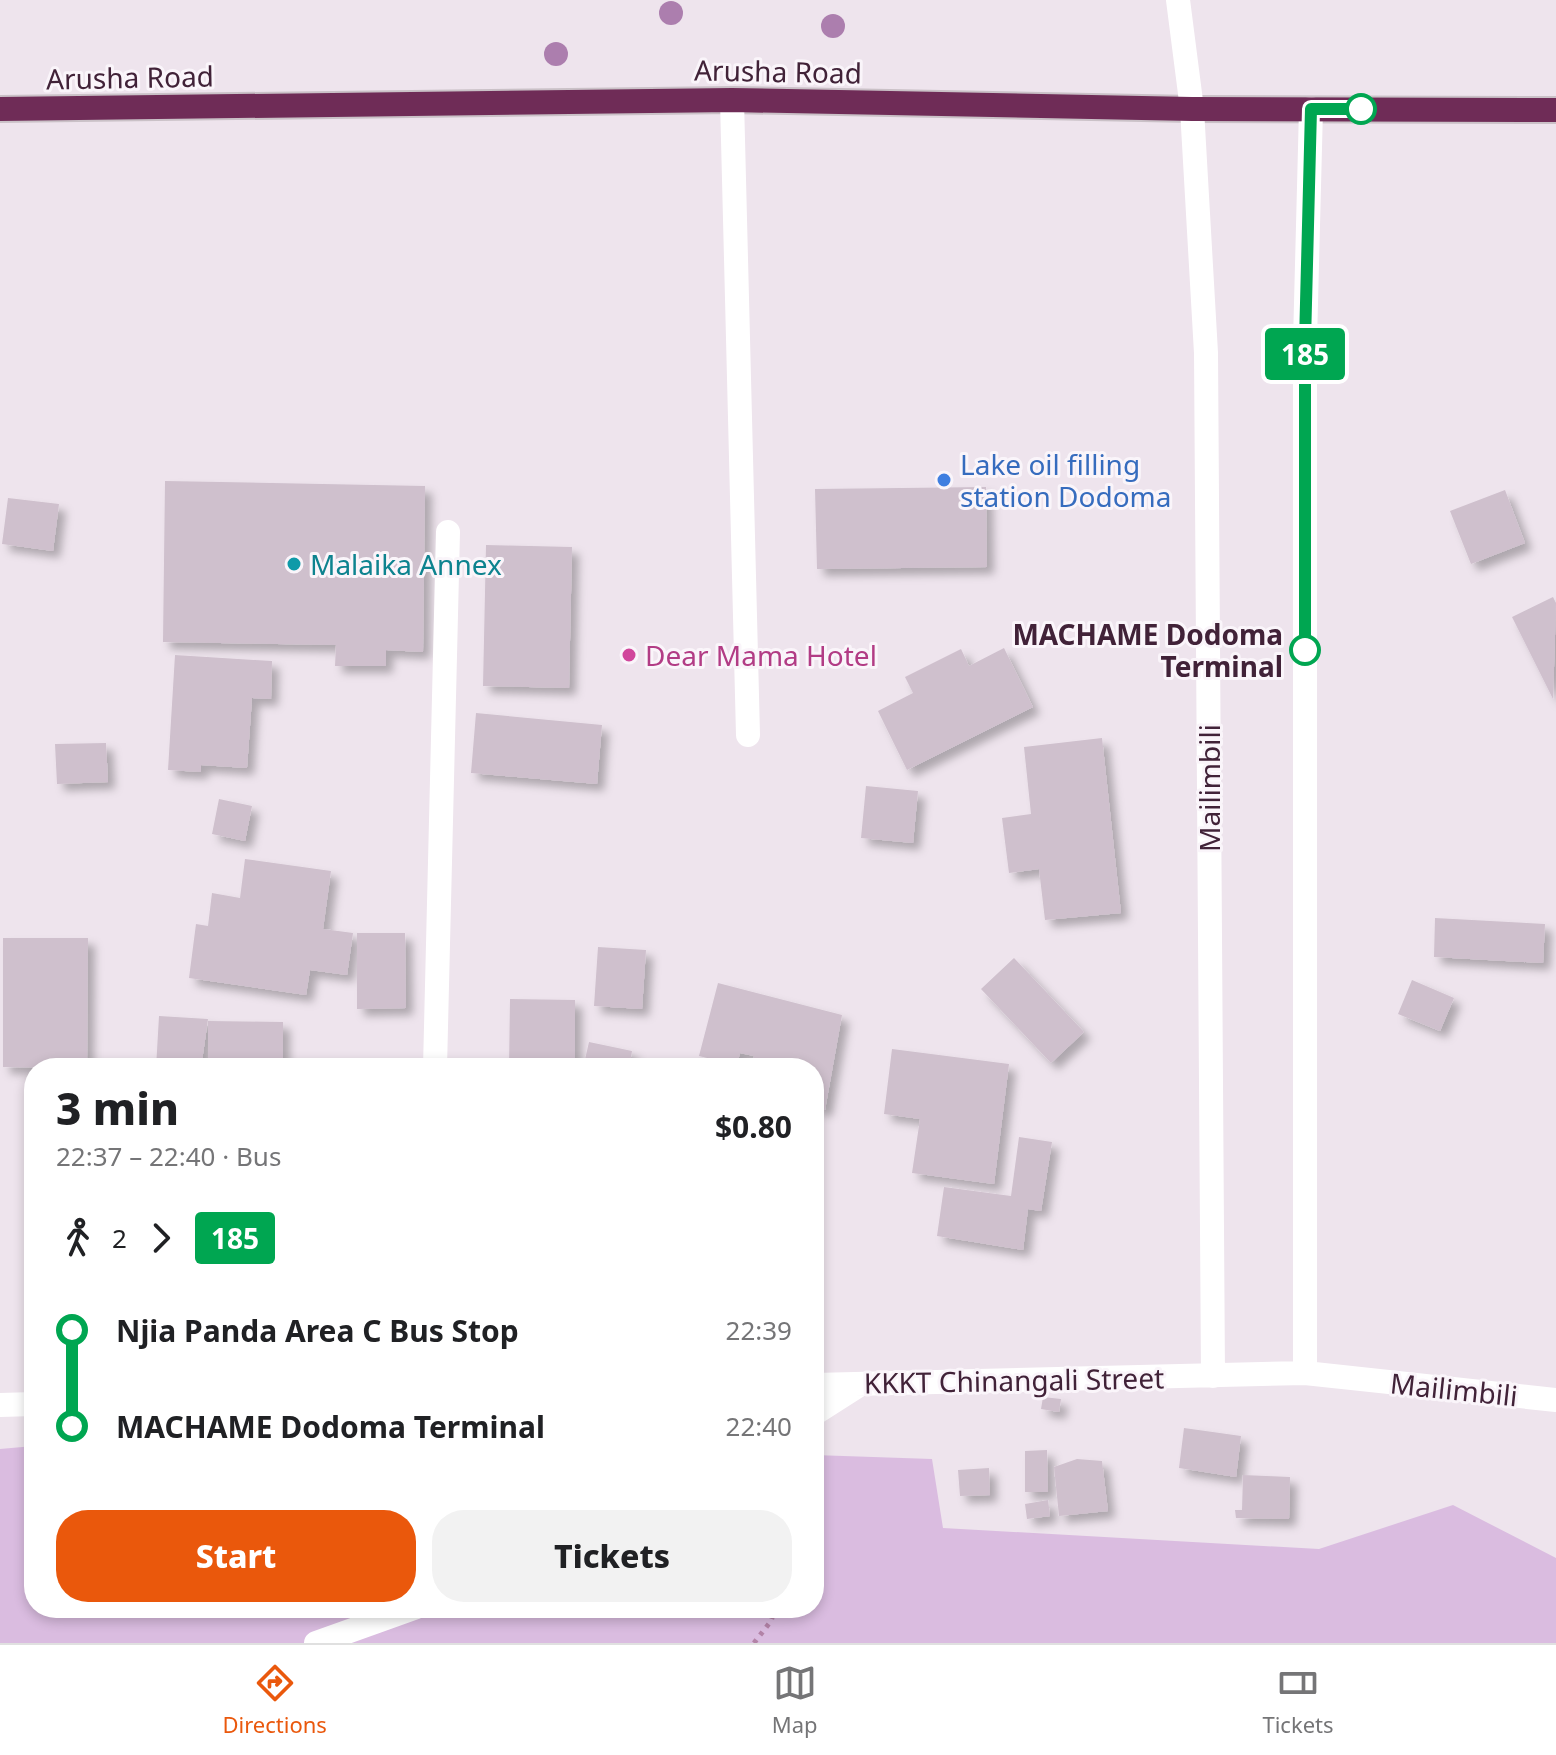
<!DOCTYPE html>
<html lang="en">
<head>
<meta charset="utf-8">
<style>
	body { margin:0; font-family:"Noto Sans",sans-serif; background:#f2f2f2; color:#202124; height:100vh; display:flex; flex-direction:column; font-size:30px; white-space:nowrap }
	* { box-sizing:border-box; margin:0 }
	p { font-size:26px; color:#757577 }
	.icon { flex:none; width:44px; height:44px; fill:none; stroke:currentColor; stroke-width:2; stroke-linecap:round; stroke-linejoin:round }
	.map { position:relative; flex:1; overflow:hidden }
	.side { position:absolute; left:24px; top:1058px; width:800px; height:560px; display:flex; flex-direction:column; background:#fff; border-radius:32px; box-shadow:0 4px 12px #0003 }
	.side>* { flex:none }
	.badge { padding:0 16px; border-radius:6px; font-size:28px; line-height:52px }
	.map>.badge { position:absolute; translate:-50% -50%; box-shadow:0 0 0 4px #fff }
	.legs { display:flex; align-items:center; gap:12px; height:88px; padding:0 32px; font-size:26px }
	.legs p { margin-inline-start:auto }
	.headline { display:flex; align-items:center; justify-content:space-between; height:136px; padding:0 32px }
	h1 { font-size:44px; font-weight:800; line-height:60px }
	.cta { display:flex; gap:16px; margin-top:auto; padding:16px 32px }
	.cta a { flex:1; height:92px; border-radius:32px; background:#ea580c; color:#fff; font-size:32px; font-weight:800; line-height:92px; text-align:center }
	.cta a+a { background:#f2f2f2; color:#202124 }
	ul { padding:0 32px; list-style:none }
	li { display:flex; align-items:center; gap:28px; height:96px; font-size:30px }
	li i { display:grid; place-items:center; width:12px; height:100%; margin:0 10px; background:currentColor }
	li i::after { content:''; width:20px; height:20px; margin:-10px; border:6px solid; border-radius:50%; background:#fff }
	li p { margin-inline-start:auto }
	li:first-child i { background:linear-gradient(#0000 50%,currentColor 0) }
	li:last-child i { background:linear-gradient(currentColor 50%,#0000 0) }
	.tab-bar { display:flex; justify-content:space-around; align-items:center; height:112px; border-top:2px solid #e0e0e0; background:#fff; font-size:22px; color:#757577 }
	.tab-bar a { display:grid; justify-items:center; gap:4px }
	.tab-bar .on { color:#ea580c }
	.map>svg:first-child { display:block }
	.green { fill:#dabce0 }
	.building { fill:#cfc0cd; filter:url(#shadow) }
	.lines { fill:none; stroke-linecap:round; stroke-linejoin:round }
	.highway-casing { stroke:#cac1c7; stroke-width:28 }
	.path { stroke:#b383a7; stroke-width:5; stroke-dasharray:4 6; stroke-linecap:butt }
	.minor { stroke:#fff; stroke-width:24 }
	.highway { stroke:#6f2c57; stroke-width:24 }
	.tree { fill:#ac7eae }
	.line-1-casing { stroke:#fff; stroke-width:18 }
	.line-1 { stroke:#00a651; stroke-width:12 }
	.stop-1-dot { fill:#fff; stroke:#00a651; stroke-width:4 }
	.shop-dot { fill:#3f7fe0; stroke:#faf5fa; stroke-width:3 }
	.culture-dot { fill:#0f9aa8; stroke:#faf5fa; stroke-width:3 }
	.hotel-dot { fill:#d1479c; stroke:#faf5fa; stroke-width:3 }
	.labels { text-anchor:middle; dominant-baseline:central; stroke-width:6; stroke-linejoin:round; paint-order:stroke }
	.street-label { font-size:28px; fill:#412238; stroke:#faf5fa }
	.shop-label { font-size:28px; fill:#366cbe; stroke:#faf5fa; text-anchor:start }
	.culture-label { font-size:28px; fill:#0d838f; stroke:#faf5fa; text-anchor:start }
	.stop-label { font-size:28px; font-weight:bold; fill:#412238; stroke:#faf5fa; text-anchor:end }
	.hotel-label { font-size:28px; fill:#b23c85; stroke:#faf5fa; text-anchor:start }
</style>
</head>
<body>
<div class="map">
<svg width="1556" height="1643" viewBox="0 0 1556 1643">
	<defs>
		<filter id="shadow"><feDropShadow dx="7" dy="7" stdDeviation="4" flood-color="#0004"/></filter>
	</defs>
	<rect width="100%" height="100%" fill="#eee4ed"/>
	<path class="green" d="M34 1446V1608H814V1455L932 1459 943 1528 1319 1549 1453 1505 1556 1558V1643H0V1449Z"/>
	<path class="building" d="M165 481 425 486 423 652 386 650V666H335L336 645 163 642Z
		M986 487 987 567 817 569 815 489Z
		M1505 490 1525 543 1471 564 1450 511Z
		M8 498 59 504 53 551 2 544Z
		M486 545 572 547 569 688 483 686Z
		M1553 597 1556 603 1553 699 1512 617Z
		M1004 648 1033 707 907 770 878 711 913 693 905 677 961 649 969 666Z
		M175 655 272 661 271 699 252 698 247 768 201 765V772L168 770Z
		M476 713 602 725 597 784 471 773Z
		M1102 738 1121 913 1045 920 1039 869 1009 873 1002 818 1031 814 1024 747Z
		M106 743 108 782 57 784 55 744Z
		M866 786 918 791 913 843 861 838Z
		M219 799 252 806 245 841 212 834Z
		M245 859 331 871 323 929 353 933 347 975 310 970 306 995 189 978 196 924 208 926 212 893 240 898Z
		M1435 918 1545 924 1543 963 1434 957Z
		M357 933H405L406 1008 357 1009Z
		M3 938H88L87 1068 3 1067Z
		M598 947 646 950 642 1009 594 1006Z
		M1014 958 1084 1032 1051 1063 981 989Z
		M1412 980 1454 998 1440 1031 1398 1014Z
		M718 983 842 1015 825 1110 814 1107V1068H751L754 1056 740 1053 737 1065 699 1056Z
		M510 999 575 1000V1068H509Z
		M159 1016 208 1019 201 1068H156Z
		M208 1021 283 1022V1068H208Z
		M589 1042 632 1051 629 1068H583Z
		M892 1049 1009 1064 994 1184 912 1173 920 1119 884 1114Z
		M1019 1137 1052 1142 1041 1211 1028 1209 1023 1250 937 1236 944 1187 1011 1196Z
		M1043 1397 1061 1399 1059 1412 1041 1409Z
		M1184 1428 1241 1436 1236 1477 1179 1468Z
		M1047 1450 1048 1492H1025V1451Z
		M1077 1459 1102 1461 1108 1511 1059 1516 1054 1467Z
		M989 1468 990 1495 960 1496 958 1470Z
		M1243 1475 1290 1477 1289 1519 1236 1518 1235 1510H1242Z
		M1048 1500 1050 1516 1027 1519 1025 1504Z"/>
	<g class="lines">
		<g class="highway-casing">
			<path id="highway" d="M0 109 732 100 1192 109 1556 110"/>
		</g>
		<path class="path" d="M754 1643 771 1621 775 1608"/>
		<path class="minor" d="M1178 0 1192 109 1206 353 1213 1376
			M732 100 748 735
			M435 1068 448 532
			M1305 1373V342L1311 109
			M814 1385 1305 1373 1556 1400
			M0 1405 34 1404
			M814 1414 861 1384
			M316 1643 414 1608"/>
		<use href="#highway" class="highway"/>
	</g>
	<g class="tree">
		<circle cx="671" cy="13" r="12"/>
		<circle cx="833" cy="26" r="12"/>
		<circle cx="556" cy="54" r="12"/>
	</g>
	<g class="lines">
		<g class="line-1-casing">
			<path id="line-1" d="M1305 650V342L1311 109H1361"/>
		</g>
		<use href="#line-1" class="line-1"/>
	</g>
	<g class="stop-1-dot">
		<circle cx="1361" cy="109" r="14"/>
		<circle cx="1305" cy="650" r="14"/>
	</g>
	<circle class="shop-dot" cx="944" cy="480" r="8"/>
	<circle class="culture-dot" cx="294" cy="564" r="8"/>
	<circle class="hotel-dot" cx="629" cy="655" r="8"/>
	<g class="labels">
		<g class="street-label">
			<text transform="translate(778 71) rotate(1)">Arusha Road</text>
			<text transform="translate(130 77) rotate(-1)">Arusha Road</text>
			<text transform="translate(1209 788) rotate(-90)">Mailimbili</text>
			<text transform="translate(1014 1380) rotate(-1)">KKKT Chinangali Street</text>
			<text transform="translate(1454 1389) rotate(6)">Mailimbili</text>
		</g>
		<g class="shop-label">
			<text x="960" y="464">Lake oil filling<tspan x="960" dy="32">station Dodoma</tspan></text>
		</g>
		<g class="culture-label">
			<text x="310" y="564">Malaika Annex</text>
		</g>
		<g class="stop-label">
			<text x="1283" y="634">MACHAME Dodoma<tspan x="1283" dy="32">Terminal</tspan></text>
		</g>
		<g class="hotel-label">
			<text x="645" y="655">Dear Mama Hotel</text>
		</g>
	</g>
</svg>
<b class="badge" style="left:1305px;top:354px;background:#00a651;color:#fff">185</b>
<section class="side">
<div class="headline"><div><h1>3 min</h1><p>22:37 – 22:40 · Bus</p></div><b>$0.80</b></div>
<div class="legs"><svg class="icon" aria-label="walk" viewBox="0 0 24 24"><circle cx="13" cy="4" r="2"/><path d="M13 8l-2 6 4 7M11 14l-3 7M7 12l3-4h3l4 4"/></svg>2<svg class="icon" aria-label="forward" viewBox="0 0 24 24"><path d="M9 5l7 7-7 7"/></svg><b class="badge" style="background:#00a651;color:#fff">185</b></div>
<ul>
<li><i style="color:#00a651"></i><b>Njia Panda Area C Bus Stop</b><p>22:39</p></li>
<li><i style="color:#00a651"></i><b>MACHAME Dodoma Terminal</b><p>22:40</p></li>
</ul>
<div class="cta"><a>Start</a><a>Tickets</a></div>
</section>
</div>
<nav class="tab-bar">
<a class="on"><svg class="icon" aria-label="directions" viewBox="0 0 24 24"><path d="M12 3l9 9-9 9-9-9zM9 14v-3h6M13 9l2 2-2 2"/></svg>Directions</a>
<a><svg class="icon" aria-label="map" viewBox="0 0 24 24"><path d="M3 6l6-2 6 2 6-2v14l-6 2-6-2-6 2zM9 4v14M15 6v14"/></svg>Map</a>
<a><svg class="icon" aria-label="tickets" viewBox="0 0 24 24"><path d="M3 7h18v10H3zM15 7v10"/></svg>Tickets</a>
</nav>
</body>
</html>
